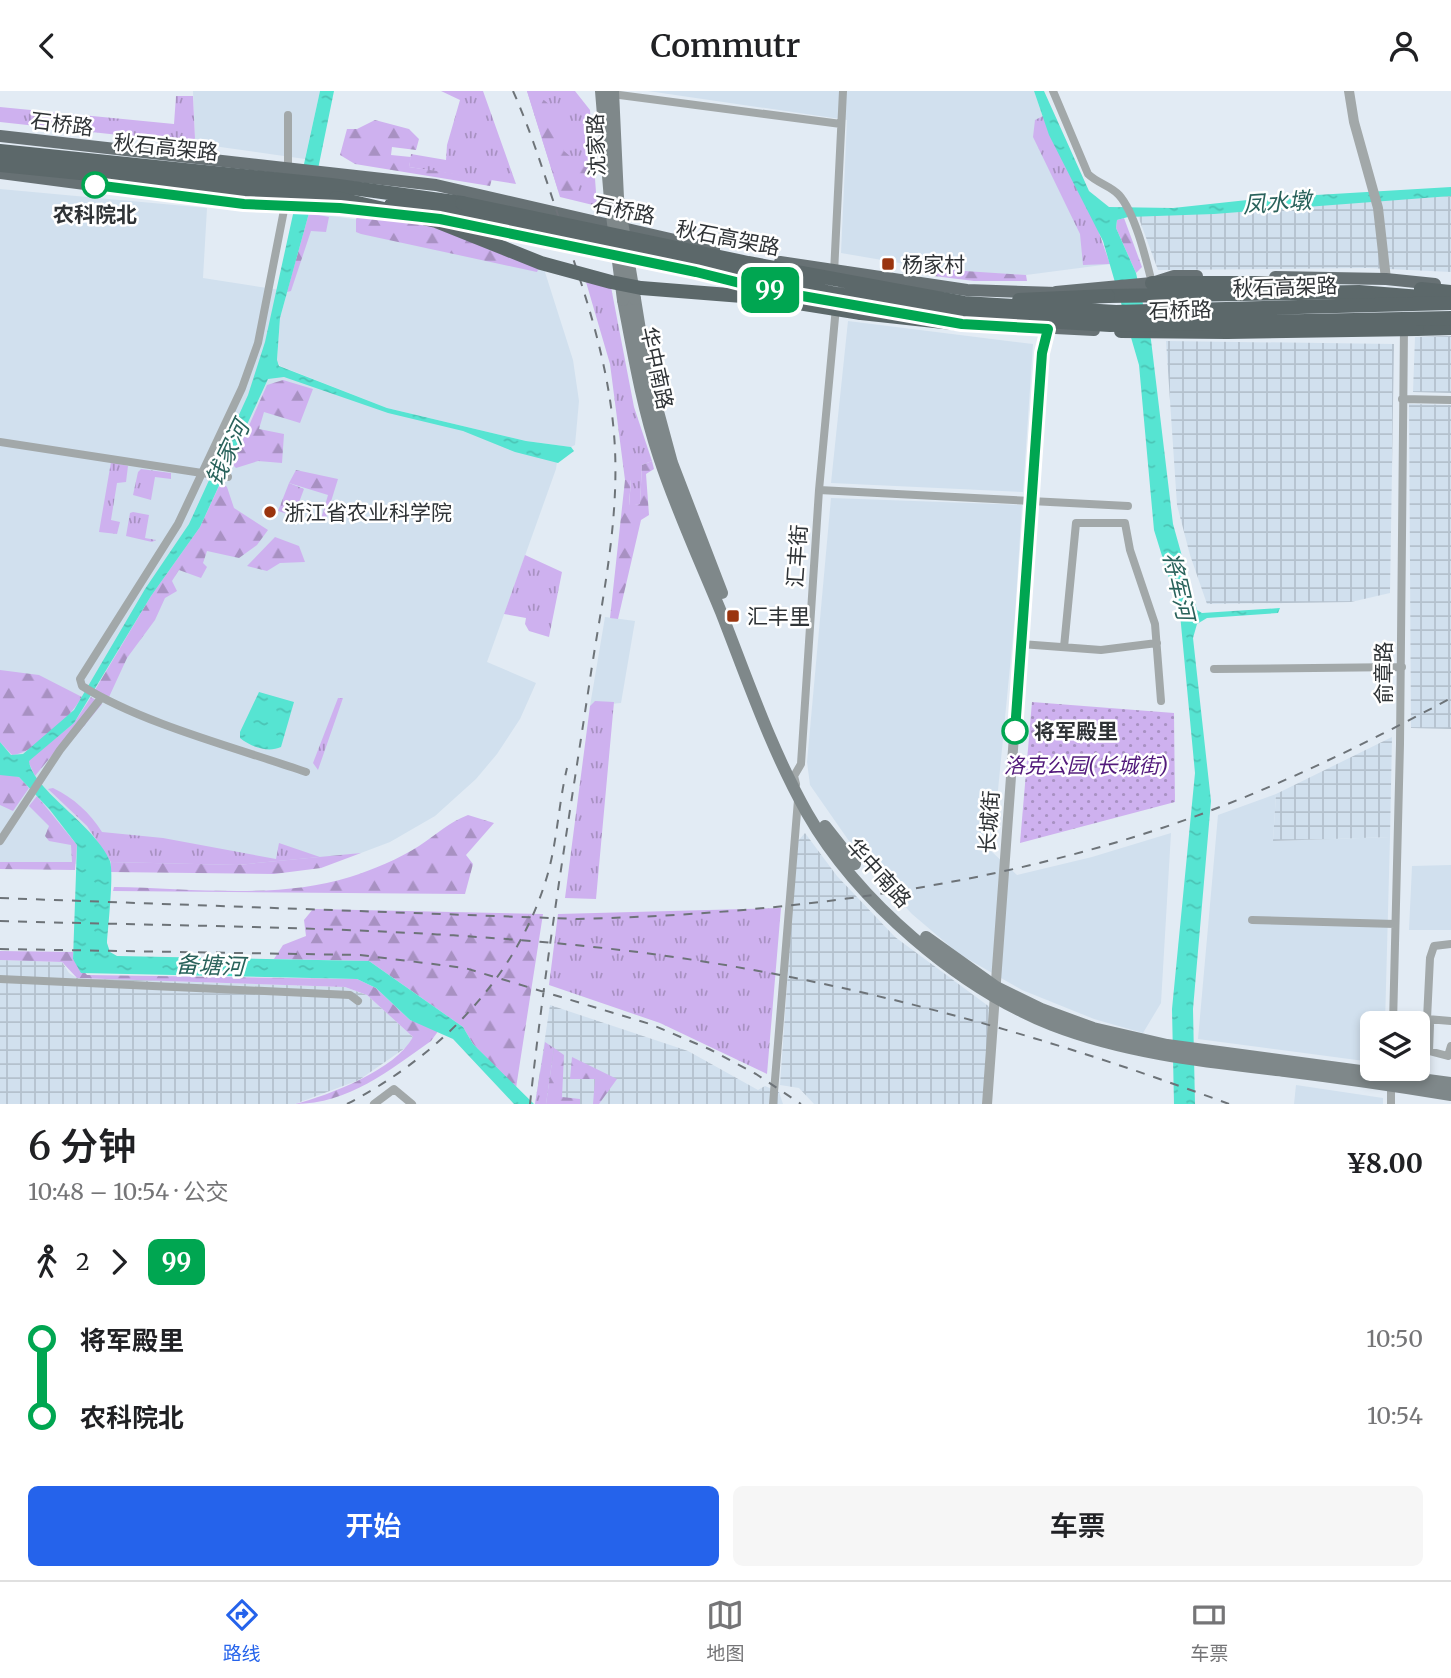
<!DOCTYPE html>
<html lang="zh">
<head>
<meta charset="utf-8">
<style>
	body { margin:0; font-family:Merriweather,"Noto Sans SC",serif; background:#f6f6f6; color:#202124; height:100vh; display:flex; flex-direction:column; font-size:26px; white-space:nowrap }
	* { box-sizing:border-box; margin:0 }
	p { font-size:23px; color:#757577 }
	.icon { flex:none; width:38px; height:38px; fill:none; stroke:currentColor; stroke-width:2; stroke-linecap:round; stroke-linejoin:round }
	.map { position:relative; height:1013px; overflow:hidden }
	.drawer { display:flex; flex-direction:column; background:#fff; flex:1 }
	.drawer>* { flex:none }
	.badge { padding:0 14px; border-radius:10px; font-size:24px; line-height:46px }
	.fabs { position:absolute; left:1360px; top:920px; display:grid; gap:14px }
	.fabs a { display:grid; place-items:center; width:70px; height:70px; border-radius:10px; background:#fff; box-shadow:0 4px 10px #0003; font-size:35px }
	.map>.badge { position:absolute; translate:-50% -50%; box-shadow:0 0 0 4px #fff }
	.legs { display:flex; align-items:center; gap:10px; height:77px; padding:0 28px; font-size:23px }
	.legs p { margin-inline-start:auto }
	.headline { display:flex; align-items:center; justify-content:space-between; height:119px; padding:0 28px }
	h1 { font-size:38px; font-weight:600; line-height:52px }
	.cta { display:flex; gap:14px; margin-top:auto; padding:14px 28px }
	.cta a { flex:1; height:80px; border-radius:10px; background:#2563eb; color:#fff; font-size:28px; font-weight:600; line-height:80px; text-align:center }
	.cta a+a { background:#f6f6f6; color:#202124 }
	ul { padding:0 28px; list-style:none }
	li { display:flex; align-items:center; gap:24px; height:77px; font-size:26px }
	li i { display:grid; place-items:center; width:10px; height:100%; margin:0 9px; background:currentColor }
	li i::after { content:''; width:18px; height:18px; margin:-9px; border:5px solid; border-radius:50%; background:#fff }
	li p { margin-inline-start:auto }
	li:first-child i { background:linear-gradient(#0000 50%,currentColor 0) }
	li:last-child i { background:linear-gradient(currentColor 50%,#0000 0) }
	header { display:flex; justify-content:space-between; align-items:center; height:91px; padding:0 28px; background:#fff; font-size:32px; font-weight:600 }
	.menu { display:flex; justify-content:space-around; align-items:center; height:98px; border-top:2px solid #e0e0e0; background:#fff; font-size:19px; color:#757577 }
	.menu a { display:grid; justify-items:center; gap:4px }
	.menu .on { color:#2563eb }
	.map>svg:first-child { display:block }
	.built { fill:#d1e0ee }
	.industrial { fill:url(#industrial-grid) }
	.grass { fill:url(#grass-tufts) }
	.forest { fill:url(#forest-firs) }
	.park { fill:url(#park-dots) }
	.water { fill:url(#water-ripples) }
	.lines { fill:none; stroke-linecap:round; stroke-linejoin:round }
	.minor { stroke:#a2a8a9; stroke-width:8 }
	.tertiary { stroke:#a2a8a9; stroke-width:10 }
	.secondary { stroke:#7f888a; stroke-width:12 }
	.primary { stroke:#677174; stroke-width:12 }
	.trunk { stroke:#5c686a; stroke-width:14 }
	.rail { stroke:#6d7378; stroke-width:2; stroke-dasharray:9 9; stroke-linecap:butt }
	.secondary-bridge { stroke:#7f888a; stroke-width:12 }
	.trunk-bridge { stroke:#5c686a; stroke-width:14 }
	.line-1-casing { stroke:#fff; stroke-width:16 }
	.line-1 { stroke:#00a651; stroke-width:10 }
	.stop-1-dot { fill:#fff; stroke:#00a651; stroke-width:3.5 }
	.poi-dot { fill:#9a340e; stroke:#fff; stroke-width:2.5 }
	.labels { text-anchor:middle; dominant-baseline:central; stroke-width:5; stroke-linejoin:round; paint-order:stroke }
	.street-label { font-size:21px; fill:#2f3336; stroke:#fff }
	.stop-label { font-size:21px; font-weight:bold; fill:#2f3336; stroke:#fff }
	.poi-label { font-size:21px; fill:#2f3336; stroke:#fff; text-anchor:start }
	.park-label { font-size:21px; font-style:italic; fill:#521a7b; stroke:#fff }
	.water-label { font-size:23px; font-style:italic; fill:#29625b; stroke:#fff }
</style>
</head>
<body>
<header><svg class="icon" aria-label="back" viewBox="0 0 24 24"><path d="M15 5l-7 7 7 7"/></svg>Commutr<svg class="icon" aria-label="person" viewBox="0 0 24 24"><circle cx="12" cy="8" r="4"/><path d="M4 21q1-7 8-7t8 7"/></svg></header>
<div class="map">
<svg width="1451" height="1013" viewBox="0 0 1451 1013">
	<defs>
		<pattern id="industrial-grid" width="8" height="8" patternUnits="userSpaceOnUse" patternTransform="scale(1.75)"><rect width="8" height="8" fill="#d1e0ee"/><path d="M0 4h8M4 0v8" fill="none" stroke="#b4c1cd"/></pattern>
		<pattern id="grass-tufts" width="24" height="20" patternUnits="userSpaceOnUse" patternTransform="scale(1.75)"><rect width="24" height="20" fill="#ceb1ef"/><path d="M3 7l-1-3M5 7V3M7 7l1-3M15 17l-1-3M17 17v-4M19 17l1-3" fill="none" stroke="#a891c2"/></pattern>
		<pattern id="forest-firs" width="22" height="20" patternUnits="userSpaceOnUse" patternTransform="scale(1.75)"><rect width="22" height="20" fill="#ceb1ef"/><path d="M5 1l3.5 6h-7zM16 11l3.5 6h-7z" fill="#a891c2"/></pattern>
		<pattern id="park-dots" width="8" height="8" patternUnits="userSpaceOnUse" patternTransform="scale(1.75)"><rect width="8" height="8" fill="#ceb1ef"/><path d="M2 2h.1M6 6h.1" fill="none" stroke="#a891c2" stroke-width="1.8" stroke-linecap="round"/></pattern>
		<pattern id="water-ripples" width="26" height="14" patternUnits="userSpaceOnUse" patternTransform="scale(1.75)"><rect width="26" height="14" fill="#56e4d2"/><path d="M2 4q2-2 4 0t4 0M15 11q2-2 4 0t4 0" fill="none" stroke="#4bc4b5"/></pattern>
	</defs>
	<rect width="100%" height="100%" fill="#e2ebf4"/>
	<path class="built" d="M193 0H320L305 68 192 52 195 46Z
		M648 0H1034L1049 44 1110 173 1026 184 952 181 841 162 847 29Z
		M0 98 207 117 203 187 280 199 267 275 389 320 558 363 556 378 487 571 536 592 520 628 497 663 476 688 435 725 390 751 361 762 277 773 163 775 0 771Z
		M309 122 427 138 544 178 573 269 579 310 575 354 571 356 526 350 387 317 280 275 277 270 280 227Z
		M848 230 1033 253 1023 401 831 392Z
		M831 407 1022 414 1015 524 992 761 1017 784 1092 766 1171 742 1161 912 1143 942 1094 928 1022 899 959 863 912 823 865 773 810 694 807 671Z
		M605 526 635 530 621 612 590 615Z
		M1276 703 1273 750 1390 746 1385 933H1372V971L1198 948 1218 724Z
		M1451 774V839H1409L1412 775Z
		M1296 994 1383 1007V1013H1294Z"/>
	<path class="industrial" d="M1451 105V181L1367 177 1158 179 1138 125Z
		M1451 245V302L1413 301 1415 246Z
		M1166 250 1394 253 1390 502 1351 511 1207 513 1190 464 1177 414Z
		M1409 313 1451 314V638L1411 637Z
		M1392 646 1390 746 1273 750 1276 703Z
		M805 742 837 785 895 846 991 917 982 1013H814L799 997 780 994 797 751Z
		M0 869 62 871 69 882 77 887 345 896 367 904 413 946 408 955 359 989 295 1013H0Z
		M550 914 688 960 758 999 765 995 779 1001 783 1013H535Z"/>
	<path class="grass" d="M441 0H483L516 93 409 76 411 63 446 69 447 54 460 9Z
		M527 0H575L590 19 597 115 560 106Z
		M176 5H193L195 47 192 52 0 31V16L174 33Z
		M1043 25 1097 136 1110 173 1083 174 1080 143 1033 46 1035 29Z
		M586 191 611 196 634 316 652 370 642 374 640 413 629 415 631 389H625L610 273Z
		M111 371 128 375 126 391 117 392 111 429 120 431 117 443 99 441Z
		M141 378 171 382V388L155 386 151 409 133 404 138 381Z
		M289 392 304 398 294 425 278 420Z
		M133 421 149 424 145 447 156 449 152 451 126 445 130 422Z
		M525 464 562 481 549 546 529 540 525 533 526 527 504 523Z
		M338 607H343L318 679 313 672Z
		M595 610 614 611 596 808 565 807 590 615Z
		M53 697C74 707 90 722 102 741L163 747 276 768 279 752 320 766 237 774 111 771 87 735 48 698Z
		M781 817 767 983 660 932 549 894 558 823Z
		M545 951 554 957 546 1013H535Z"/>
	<path class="forest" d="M527 0H540L542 8C558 17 564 41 564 60L571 66 587 68 590 74 587 92 579 93 576 104H565L558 99Z
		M375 29 409 38 419 48 416 59 392 56 391 64 411 66 409 76 492 88 490 95 355 73 340 64 347 38H357Z
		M309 122 329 126 326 141 311 140 291 200 287 201Z
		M359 124 427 134 541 172 537 181 361 143 356 141V128Z
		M1124 127 1142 176 1136 182 1116 137 1117 129Z
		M934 178 1026 184 1027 190H974L934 185Z
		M283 289 313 298 300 332 264 321 259 338 284 343 282 372 258 370 236 377 232 373 267 294Z
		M652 370 654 378 646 383 649 424 641 429 618 528 610 527 625 389 631 388 629 414 640 413 642 374Z
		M296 379 338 388 325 430 321 428 328 404 289 392Z
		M221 391 227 396 234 417 268 439 257 454 239 467 207 460 203 472 207 476 201 487 179 479 172 490 177 500 165 507 155 529 127 567 109 606 95 599 151 505 200 436Z
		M275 446 299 455 305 471 280 472 267 480 247 475Z
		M0 579 39 584 82 606C71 625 34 663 12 664L0 651Z
		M91 606 102 613 75 646H67L35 685 28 670 74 632Z
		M7 683 19 686 29 697 13 720 0 714V684Z
		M37 705 77 754 75 779 0 778V771H72L71 754 49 750 45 745 49 735 29 715Z
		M468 724 494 732 466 764 473 773 465 803 113 800 114 796C190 797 276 809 350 786 372 779 399 768 419 755 436 744 449 731 468 724Z
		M361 762 321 777 274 783 110 781 111 771 237 774Z
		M313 818 543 823 516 997 473 953 463 936 369 870 274 868 283 854 306 845 304 829Z
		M0 860 73 861V868L87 884 357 888 376 897 410 929 439 939 431 950C390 979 348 1013 295 1013 330 1004 395 979 413 946L367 904 345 896 77 887 62 871 0 869Z
		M554 957 564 964 562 1006 580 1008V1013H546Z
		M572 966 617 988 599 1013H593L595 988H570Z"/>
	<path class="park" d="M1032 611 1174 622 1175 711 1020 752Z"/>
	<path class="water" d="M320 0H334L309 122 280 227 277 269 279 275 387 317 526 350 571 356 574 360 558 372 515 361 463 340 388 322 284 286 268 288 200 436 151 505 74 632 29 670C32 698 96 735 110 770 114 782 108 836 107 852L110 861 117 865 369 870 463 936 473 953 534 1013H514L453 948 410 929 376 897 357 888 81 882 73 868 77 754 50 719 19 686 0 684V651L11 664 23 663 74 619 145 498 189 433 248 304 265 251Z
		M1034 0H1044L1089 100 1109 116 1173 117 1266 107 1451 96V105L1214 123 1128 126 1117 129 1116 137 1136 182 1151 249 1173 433 1197 519 1202 522 1280 517 1278 522 1207 527 1197 533 1193 547 1211 710 1193 918 1195 1013H1174L1172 918 1195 682 1180 523 1154 439 1139 274 1103 150 1049 44Z
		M259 601 294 611 281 656C268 662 251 656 240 647V641Z"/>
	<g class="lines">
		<path class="minor" d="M1053 0 1088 83C1097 92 1111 95 1119 104 1135 122 1146 168 1152 192
			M612 3 841 33
			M288 79V24
			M285 114 258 252 242 297 178 433 80 588 82 595C143 633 237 657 306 681
			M834 182 843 0
			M1402 308 1451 309
			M0 351 228 386
			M819 399 1128 415
			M1021 553 1101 559 1157 552
			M1064 556 1076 432H1125L1130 459 1155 533 1161 610
			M1214 578 1402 576
			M796 693 794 685 801 673 819 399 836 216
			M0 750 60 659 101 607
			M1252 829 1395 833
			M1451 853 1434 855 1430 867 1427 928 1451 930
			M0 888 350 904 358 910
			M1427 928 1430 934 1429 960 1448 965 1451 955
			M1393 933 1400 653 1404 235
			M374 1013 394 998 412 1013
			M773 1013 798 709
			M1391 1013V992"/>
		<path class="tertiary" d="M1349 0 1354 31 1378 117 1386 188
			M987 1013 1042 263 1049 231"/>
		<path class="secondary" d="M601 0 610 109
			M613 0 618 107
			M635 208 646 276 672 372 722 502
			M623 209C633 261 642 315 659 366 676 418 700 470 721 521 748 590 771 658 807 722 857 810 959 897 1052 934 1127 963 1207 971 1285 980 1341 987 1396 995 1451 1004
			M825 735 855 773
			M926 846 996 896 1041 918 1093 937 1167 954 1451 992"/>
		<path class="primary" d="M0 45 436 94 714 158
			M0 82 215 110 370 120
			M780 171 967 199 1057 202
			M694 180 768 199 858 215
			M1275 186 1386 188 1435 193
			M1056 201 1152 192 1174 185H1197
			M955 232 1094 239"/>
		<path class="trunk" d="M0 60 331 94 462 112
			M0 74 347 109
			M391 114 462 126
			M1152 192H1285
			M1421 198 1451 201
			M1108 205 1359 201 1433 207
			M861 222 962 233
			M1417 238 1451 237
			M1121 240 1227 241"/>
		<path class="rail" d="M513 0C531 40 544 83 558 124 583 195 608 268 614 343 621 428 601 512 589 595 568 734 545 873 530 1013
			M0 807 578 828C774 823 975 799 1162 737 1263 703 1358 657 1451 607
			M0 830C208 836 415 835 621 859 830 884 1033 940 1229 1013
			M0 858 360 864 465 877 650 933 709 958 756 983 801 1013
			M347 1013C436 967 514 890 545 792 557 756 558 715 567 677"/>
		<path class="secondary-bridge" d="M618 107 635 208
			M610 109 623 209"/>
		<path class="trunk-bridge" d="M336 107 436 130 541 172 611 191 641 197 767 207 861 222
			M462 112 748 172 964 212 1116 221 1451 212
			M462 126 837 203 964 225 1110 234 1451 227
			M1019 209 1108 205
			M1227 241 1417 238"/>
	</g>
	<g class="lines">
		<g class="line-1-casing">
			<path id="line-1" d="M95 94 244 113 340 117 440 128 696 181 768 199 962 233 1048 238 1042 262 1015 640"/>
		</g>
		<use href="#line-1" class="line-1"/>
	</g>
	<g class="stop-1-dot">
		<circle cx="95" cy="94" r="12"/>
		<circle cx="1015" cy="640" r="12"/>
	</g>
	<g class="poi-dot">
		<rect x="881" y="166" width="14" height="14" rx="3.5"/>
		<circle cx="270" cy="421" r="7"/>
		<rect x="726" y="518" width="14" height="14" rx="3.5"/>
	</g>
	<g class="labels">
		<g class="street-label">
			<text transform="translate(62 33) rotate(7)">石桥路</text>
			<text transform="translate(596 54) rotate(-92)">沈家路</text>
			<text transform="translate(166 56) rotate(6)">秋石高架路</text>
			<text transform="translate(624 119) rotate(12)">石桥路</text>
			<text transform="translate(728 147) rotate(11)">秋石高架路</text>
			<text transform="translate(1285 196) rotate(-2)">秋石高架路</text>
			<text transform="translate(1180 219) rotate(-2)">石桥路</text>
			<text transform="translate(657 277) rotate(78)">华中南路</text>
			<text transform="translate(797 465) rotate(-86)">汇丰街</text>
			<text transform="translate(1383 582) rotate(-90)">俞章路</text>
			<text transform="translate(989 731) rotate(-86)">长城街</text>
			<text transform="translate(879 782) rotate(48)">华中南路</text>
		</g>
		<g class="stop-label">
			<text x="95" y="123">农科院北</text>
			<text x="1034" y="640" text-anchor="start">将军殿里</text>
		</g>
		<g class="poi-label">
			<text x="902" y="173">杨家村</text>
			<text x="284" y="421">浙江省农业科学院</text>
			<text x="747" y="525">汇丰里</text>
		</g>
		<g class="park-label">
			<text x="1086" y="674">洛克公园(长城街)</text>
		</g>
		<g class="water-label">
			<text transform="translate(1277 111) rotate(-4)">凤水墩</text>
			<text transform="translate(227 362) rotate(-64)">钱家河</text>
			<text transform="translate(1179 495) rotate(77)">将军河</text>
			<text transform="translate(210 874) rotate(2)">备塘河</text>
		</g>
	</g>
</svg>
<div class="fabs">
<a><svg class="icon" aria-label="layers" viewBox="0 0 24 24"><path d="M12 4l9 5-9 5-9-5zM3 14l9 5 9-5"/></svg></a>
</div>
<b class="badge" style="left:770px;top:199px;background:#00a651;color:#fff">99</b>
</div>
<section class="drawer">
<div class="headline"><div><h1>6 分钟</h1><p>10:48 – 10:54 · 公交</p></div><b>¥8.00</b></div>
<div class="legs"><svg class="icon" aria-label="walk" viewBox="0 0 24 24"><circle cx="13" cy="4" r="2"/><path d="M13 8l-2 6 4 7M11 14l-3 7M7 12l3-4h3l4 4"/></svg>2<svg class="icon" aria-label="forward" viewBox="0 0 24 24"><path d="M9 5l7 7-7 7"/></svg><b class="badge" style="background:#00a651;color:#fff">99</b></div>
<ul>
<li><i style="color:#00a651"></i><b>将军殿里</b><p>10:50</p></li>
<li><i style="color:#00a651"></i><b>农科院北</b><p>10:54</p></li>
</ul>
<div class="cta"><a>开始</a><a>车票</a></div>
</section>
<nav class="menu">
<a class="on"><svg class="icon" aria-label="directions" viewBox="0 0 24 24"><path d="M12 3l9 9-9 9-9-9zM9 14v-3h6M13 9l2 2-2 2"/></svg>路线</a>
<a><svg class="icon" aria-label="map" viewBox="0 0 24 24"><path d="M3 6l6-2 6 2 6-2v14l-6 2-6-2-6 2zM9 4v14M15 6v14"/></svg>地图</a>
<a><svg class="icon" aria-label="tickets" viewBox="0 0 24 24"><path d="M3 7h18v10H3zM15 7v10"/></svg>车票</a>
</nav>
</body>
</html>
